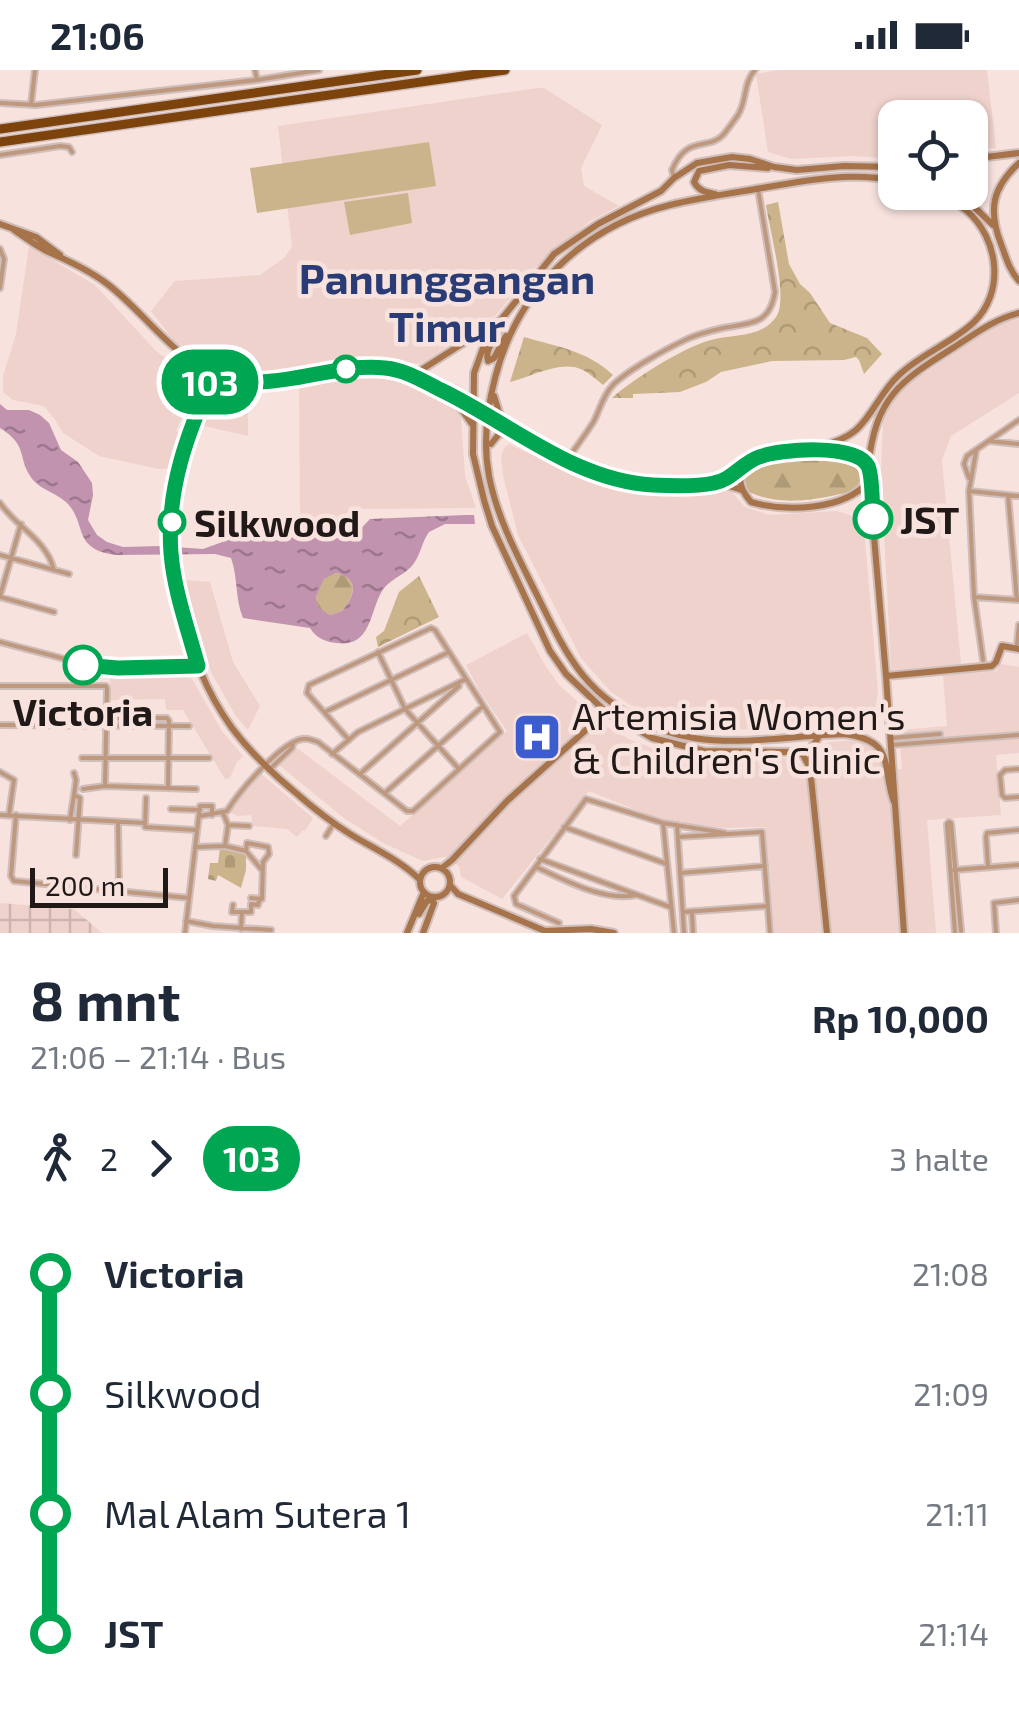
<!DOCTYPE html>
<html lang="id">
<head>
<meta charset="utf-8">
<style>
	body { margin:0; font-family:"Exo 2",sans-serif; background:#f6f6f7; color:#1f2937; height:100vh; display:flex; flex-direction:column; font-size:38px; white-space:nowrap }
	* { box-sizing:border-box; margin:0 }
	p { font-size:32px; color:#747a83 }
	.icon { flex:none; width:55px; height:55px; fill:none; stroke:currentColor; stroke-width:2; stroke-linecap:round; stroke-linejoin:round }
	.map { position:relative; height:863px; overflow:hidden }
	.drawer { display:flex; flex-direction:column; background:#fff; flex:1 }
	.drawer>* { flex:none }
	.badge { padding:0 20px; border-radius:32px; font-size:35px; line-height:65px }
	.fabs { position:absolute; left:878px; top:30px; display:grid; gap:20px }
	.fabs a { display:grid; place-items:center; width:110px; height:110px; border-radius:20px; background:#fff; box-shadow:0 2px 8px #0004; font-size:50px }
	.scale { position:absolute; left:30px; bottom:25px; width:138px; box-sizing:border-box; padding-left:10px; border:5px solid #201918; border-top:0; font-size:28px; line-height:35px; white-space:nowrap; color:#201918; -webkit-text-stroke:8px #f7e2de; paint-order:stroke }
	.map>.badge { position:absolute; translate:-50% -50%; box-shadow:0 0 0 5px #fff }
	.legs { display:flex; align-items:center; gap:15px; height:110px; padding:0 30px; font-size:32px }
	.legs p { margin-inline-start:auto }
	.overview { display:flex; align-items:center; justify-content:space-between; height:170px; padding:0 30px }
	h1 { font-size:55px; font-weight:700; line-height:75px }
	ul { padding:0 30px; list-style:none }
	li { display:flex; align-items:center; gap:35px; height:120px; font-size:38px }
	li i { display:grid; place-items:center; width:15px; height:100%; margin:0 12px; background:currentColor }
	li i::after { content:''; width:25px; height:25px; margin:-12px; border:8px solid; border-radius:50%; background:#fff }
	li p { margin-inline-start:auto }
	li:first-child i { background:linear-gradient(#0000 50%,currentColor 0) }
	li:last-child i { background:linear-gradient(currentColor 50%,#0000 0) }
	.status { display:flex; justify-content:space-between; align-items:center; height:70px; padding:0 50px; background:#fff; direction:ltr }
	.status svg { height:28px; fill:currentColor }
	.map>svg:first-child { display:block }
	.built { fill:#efd2cc }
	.industrial { fill:url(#industrial-grid) }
	.forest { fill:url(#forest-firs) }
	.cemetery { fill:url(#cemetery-stones) }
	.park { fill:url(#park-crowns) }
	.pitch { fill:#cbb48b }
	.water { fill:url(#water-ripples); fill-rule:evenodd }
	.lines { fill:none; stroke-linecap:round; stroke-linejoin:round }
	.street-casing { stroke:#d0beba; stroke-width:8 }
	.secondary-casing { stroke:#d0beba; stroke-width:10 }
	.highway-casing { stroke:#d0beba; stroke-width:12 }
	.street { stroke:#be997f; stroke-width:4 }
	.secondary { stroke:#a7734b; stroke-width:6 }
	.highway { stroke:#7d430c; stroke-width:9 }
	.line-1-casing { stroke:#fff; stroke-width:22 }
	.line-1 { stroke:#00a651; stroke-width:15 }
	.stop-1-dot { fill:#fff; stroke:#00a651; stroke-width:5 }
	.labels { text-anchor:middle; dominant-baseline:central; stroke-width:9; stroke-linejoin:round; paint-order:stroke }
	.stop-label { font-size:38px; font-weight:bold; fill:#201918; stroke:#f7e2de; text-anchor:start }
	.poi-label { font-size:38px; fill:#201918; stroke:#f7e2de; text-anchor:start }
	.quarter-label { font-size:42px; font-weight:bold; fill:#2a3c75; stroke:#f7e2de }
</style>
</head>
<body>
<div class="status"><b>21:06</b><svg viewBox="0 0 49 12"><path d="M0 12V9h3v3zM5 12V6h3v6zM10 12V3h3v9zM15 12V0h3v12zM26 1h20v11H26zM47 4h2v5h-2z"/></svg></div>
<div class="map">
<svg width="1019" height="863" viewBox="0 0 1019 863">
	<defs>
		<pattern id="industrial-grid" width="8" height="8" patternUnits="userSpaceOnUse" patternTransform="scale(2.5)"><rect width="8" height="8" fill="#efd2cc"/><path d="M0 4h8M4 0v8" fill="none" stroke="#cdb4ae"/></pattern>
		<pattern id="forest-firs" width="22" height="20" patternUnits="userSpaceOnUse" patternTransform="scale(2.5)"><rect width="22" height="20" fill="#cbb48b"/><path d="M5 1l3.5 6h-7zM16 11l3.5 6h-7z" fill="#ae9a77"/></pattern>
		<pattern id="cemetery-stones" width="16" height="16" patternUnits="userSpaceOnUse" patternTransform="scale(2.5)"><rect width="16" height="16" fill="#cbb48b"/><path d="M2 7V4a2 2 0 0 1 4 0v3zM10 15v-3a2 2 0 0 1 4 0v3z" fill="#ae9a77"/></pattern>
		<pattern id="park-crowns" width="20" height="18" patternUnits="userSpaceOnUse" patternTransform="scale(2.5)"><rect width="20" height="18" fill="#cbb48b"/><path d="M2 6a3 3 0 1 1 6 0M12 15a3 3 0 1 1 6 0" fill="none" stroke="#ae9a77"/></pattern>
		<pattern id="water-ripples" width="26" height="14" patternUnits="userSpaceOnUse" patternTransform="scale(2.5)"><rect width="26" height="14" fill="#c193ae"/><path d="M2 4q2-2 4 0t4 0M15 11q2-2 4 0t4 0" fill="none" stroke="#9c778d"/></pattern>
	</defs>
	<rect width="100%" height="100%" fill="#f7e2de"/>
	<path class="built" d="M778 0H987L996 78 970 79V48H895V89L852 86 791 89 768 82 756 4Z
		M538 18H544L602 55 581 98 584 116 619 136 590 151 534 199 496 245 420 294 363 286 337 289 290 300 244 304 218 299 199 289 174 271 151 241 175 211 260 205 285 187 292 177 278 56Z
		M29 176 95 215 156 281 193 308V320L176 361 182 364 170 398 159 399 99 386 63 363 56 351 44 336 13 330 3 322V306L16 264Z
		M1019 249V323L951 366 942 390 961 594 891 600 884 461 880 432 883 347 904 317 993 256Z
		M384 308 410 315 457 340 461 349 465 406 476 438 354 439 341 447 300 450 299 317 342 309Z
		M213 317 248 324V366L200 355Z
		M509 374 594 413 624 421 662 425 712 420 731 421 745 437 770 445 836 441 850 445 864 459 878 621 875 639 864 652 851 657 713 660 672 654 629 634 611 622 581 588 518 465 503 406 501 386 504 378Z
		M184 510 210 512 233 592 260 636 248 660 236 646 212 604 193 550Z
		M527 563 545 595 559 615 605 656 631 670 660 681 694 690 776 687 796 690 803 697 805 706 817 704 815 681 820 676 829 672 859 670 871 676 883 688 884 700 902 699 899 660 947 656 943 605 997 601 1000 594 1019 597V683L996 685 1001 745 927 750 936 863H774L765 757 724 758 688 754 653 747 589 721 502 829 461 807 459 796 445 787 423 791 383 773 344 748 279 695 297 678 400 756 507 661 480 622 466 595Z
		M110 606 187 607 192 609 222 661 243 686 237 692 230 708 225 709 183 640H166L165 629 110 630Z
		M261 704 313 748 305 761 303 760 297 767 287 759 253 756 251 745 238 746 229 742Z"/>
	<path class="industrial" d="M0 833 74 839 102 863H0Z"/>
	<path class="forest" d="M818 383C832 385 866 387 861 409 861 412 855 419 852 421 847 424 841 423 836 425 807 431 777 435 749 422 747 417 744 412 745 407 747 386 802 384 818 383Z
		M336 503C360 508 355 525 342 541L330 545 318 538 316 527 324 508Z"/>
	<path class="cemetery" d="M220 778 246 784V800L241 818 218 805 216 811 208 809 210 793H218Z"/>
	<path class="park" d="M778 132 789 194 800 214 810 223 830 253 867 268 882 284 864 304 859 290 856 287 844 290 772 291 721 302 706 312 680 322 633 324V328H612C633 309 684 277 711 270 728 265 748 267 764 258 773 253 780 244 780 234 783 209 770 161 766 135Z
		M524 267C558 277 586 280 613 305L603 315C597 310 590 304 583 300 561 289 531 307 510 312Z
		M419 506 439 547 378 577 376 567 384 561 399 522Z"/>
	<path class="pitch" d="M429 72 436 116 257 143 250 98Z
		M408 123 412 153 350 165 344 132Z"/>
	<path class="water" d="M0 334 7 340H29L40 345 49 353 61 380 78 392 92 413 93 425 88 450 97 465 107 472 123 477 161 476 203 479 239 466 259 463 288 464 313 461 353 467 370 449 465 445H474L475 454H445L429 462C421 473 421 486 411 497 403 505 392 509 385 517 369 536 374 578 337 573 326 572 316 568 310 558L243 548C235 529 238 507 231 488L215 484 117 485C71 480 88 453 66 432 56 423 42 420 33 410 16 388 30 377 0 358ZM336 503C360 508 355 526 342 541L330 545 318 537 316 527 324 509Z"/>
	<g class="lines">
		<g class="street-casing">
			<path id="street" d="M255 0 257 10 319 0
				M0 33 36 35 257 10
				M31 35 35 0
				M0 85 60 76 69 77 72 82
				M674 108 672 100C687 64 708 81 723 65 727 61 735 49 738 45 747 31 743 13 755 0
				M0 179 4 189 0 218
				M989 371 1019 374
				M976 382 969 421 974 527 983 590
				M567 390C576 377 586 364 594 351 600 339 603 326 612 316 626 301 666 279 685 270 697 264 710 261 723 258 750 253 770 255 775 222L758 119
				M969 408 964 394 967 386 1019 350
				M969 421 1019 426
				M1008 425 1017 530
				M0 433C17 458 46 469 54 500
				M0 485 69 504
				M0 526 21 454
				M0 527 54 542
				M974 527 1019 530
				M0 572 92 596H198
				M1017 574 1019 555
				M378 582 405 639 459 699
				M0 616H106L107 619 105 716
				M325 642 449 582
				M107 648H167L169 651 168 718
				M0 655 189 656
				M891 668 940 664
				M891 675 1019 665
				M332 684 358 662 466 609
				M82 688H209
				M270 699 292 678 293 674
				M1019 699 1005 700 1000 705 1002 725 1005 728 1019 727
				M0 702 14 710 9 745
				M74 703 76 710 74 725 80 728 76 785
				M361 703 459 616
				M83 719 105 716 196 719
				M386 722 483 636
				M146 728 145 757 196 760
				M171 739 200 740
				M223 743 228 755 225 776
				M0 745 145 753
				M16 745 11 806 14 811 189 828
				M200 746 227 741C239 722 280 673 302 669 309 668 311 670 318 672L407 741H413L500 662 435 560 431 558 309 615 307 623 349 670
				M70 750 74 725
				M118 753 119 820
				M663 753 674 863
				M229 755 249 756
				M677 755 684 863
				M564 757 667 794
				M326 766 334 753
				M678 767 762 762 770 863
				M196 777 225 776 246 781 247 773 268 777 269 784 263 792 262 829 251 828
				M246 781 261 799
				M540 789 670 837
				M988 796 986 767 987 763 1019 760
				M536 797C565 810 604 832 636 825
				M954 800 1019 795
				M681 803 765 796
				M233 835 232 842H242
				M683 842 768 836
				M692 843 693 863
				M186 851 213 856 271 860
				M559 853 516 834 514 826 586 729 663 753 725 763
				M241 859 242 842H251V834L258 835 259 831
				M185 863 200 736H212V745
				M955 863 947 754 949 752 951 753 961 861
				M996 863 994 833 1019 830"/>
		</g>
		<g class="secondary-casing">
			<path id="secondary" d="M970 89 1019 83
				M1019 93C992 118 988 140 1001 174 1006 187 1009 200 1019 211
				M955 122 970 133 993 155
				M715 124C705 122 699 121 694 112L699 101 729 95 768 98
				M0 154 36 167 60 185
				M14 160C26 168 40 179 53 184 71 192 90 201 106 213 146 243 175 292 224 308 278 326 334 290 390 298 407 301 423 311 439 318 495 346 547 388 607 409 632 417 663 416 690 415 700 414 710 412 720 414 728 415 735 418 742 420
				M501 254C497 265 484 280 488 291L494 288 506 266
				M408 303 418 302 496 252
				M214 304C200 334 186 364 178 396 160 479 182 589 232 658 250 682 273 704 296 723 313 738 331 752 350 764 374 779 400 790 420 810
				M494 326 502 352
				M453 328 472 354
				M491 374 499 364 513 362
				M814 379C828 374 844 370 856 360 873 345 881 321 899 305 921 284 952 273 974 252 1005 222 999 169 967 141 958 133 945 128 934 122
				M868 397C841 367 701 375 751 432 785 442 844 441 869 411
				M886 606 992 596 996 592 1002 576 1019 579
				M819 667 813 675 810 698 827 863
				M810 698 803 685 796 682 704 681 652 668 606 642 566 604 550 581 492 456 484 430 473 384 474 303 487 267 554 184 598 154 661 121 674 108 697 93 732 87 750 89 774 97 797 100 844 96 895 97
				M894 732C881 697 897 670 843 664 782 666 713 682 655 657 586 628 568 588 537 525 518 487 497 448 489 406 483 374 487 339 495 308 517 221 582 157 670 135 694 129 719 125 744 121 794 113 845 100 895 111
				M420 812a15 15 0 1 1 30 0a15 15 0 1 1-30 0Z
				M442 798 452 790 507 731 606 642
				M450 815 458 824 545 861 591 859 614 863
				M419 844 427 831 432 830 434 833
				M407 863 424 822
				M423 863 434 833
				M904 863 886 606 868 397C876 326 899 312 956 276 976 263 995 249 1019 243"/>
		</g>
		<g class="highway-casing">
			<path id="highway" d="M0 59 417 0
				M0 72 505 0"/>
		</g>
		<use href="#street" class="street"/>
		<use href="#secondary" class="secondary"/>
		<use href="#highway" class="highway"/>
	</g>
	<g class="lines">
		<g class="line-1-casing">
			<path id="line-1" d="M83 595 118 598 198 596C188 559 174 521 171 483 166 419 188 361 214 304 270 327 327 292 385 298 406 300 423 311 441 320 510 353 574 411 653 415 672 416 695 417 714 413 732 410 742 393 759 387 780 379 856 373 868 396 873 407 872 436 873 449"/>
		</g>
		<use href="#line-1" class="line-1"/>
	</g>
	<defs>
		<g id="hospital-square" transform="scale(2.5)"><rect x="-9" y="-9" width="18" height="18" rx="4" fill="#3d5dcf" stroke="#f7e2de"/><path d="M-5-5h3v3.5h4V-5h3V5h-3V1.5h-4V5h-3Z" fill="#fff"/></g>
	</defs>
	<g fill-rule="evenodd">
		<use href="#hospital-square" x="537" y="667"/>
	</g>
	<g class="stop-1-dot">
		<circle cx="346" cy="299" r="12"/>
		<circle cx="873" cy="449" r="18"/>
		<circle cx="172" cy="452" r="12"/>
		<circle cx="83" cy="595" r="18"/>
	</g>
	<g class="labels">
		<g class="stop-label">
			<text x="900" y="449">JST</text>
			<text x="194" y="452">Silkwood</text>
			<text x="83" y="641" text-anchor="middle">Victoria</text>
		</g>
		<g class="poi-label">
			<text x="572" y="645">Artemisia Women's<tspan x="572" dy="44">&amp; Children's Clinic</tspan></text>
		</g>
		<g class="quarter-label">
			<text x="447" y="207">Panunggangan<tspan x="447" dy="48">Timur</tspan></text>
		</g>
	</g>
</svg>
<div class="fabs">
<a><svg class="icon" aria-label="locate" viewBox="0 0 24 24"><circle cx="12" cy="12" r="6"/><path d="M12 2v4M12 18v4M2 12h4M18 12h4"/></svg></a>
</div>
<div class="scale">200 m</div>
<b class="badge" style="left:210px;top:312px;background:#00a651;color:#fff">103</b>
</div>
<section class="drawer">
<div class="overview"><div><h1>8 mnt</h1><p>21:06 – 21:14 · Bus</p></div><b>Rp 10,000</b></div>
<div class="legs"><svg class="icon" aria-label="walk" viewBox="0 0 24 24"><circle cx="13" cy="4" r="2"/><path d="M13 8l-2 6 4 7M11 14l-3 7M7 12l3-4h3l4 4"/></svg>2<svg class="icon" aria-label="forward" viewBox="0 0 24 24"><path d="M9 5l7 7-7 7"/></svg><b class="badge" style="background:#00a651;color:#fff">103</b><p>3 halte</p></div>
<ul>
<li><i style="color:#00a651"></i><b>Victoria</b><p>21:08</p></li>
<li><i style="color:#00a651"></i><span>Silkwood</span><p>21:09</p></li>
<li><i style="color:#00a651"></i><span>Mal Alam Sutera 1</span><p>21:11</p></li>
<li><i style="color:#00a651"></i><b>JST</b><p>21:14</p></li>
</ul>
</section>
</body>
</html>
